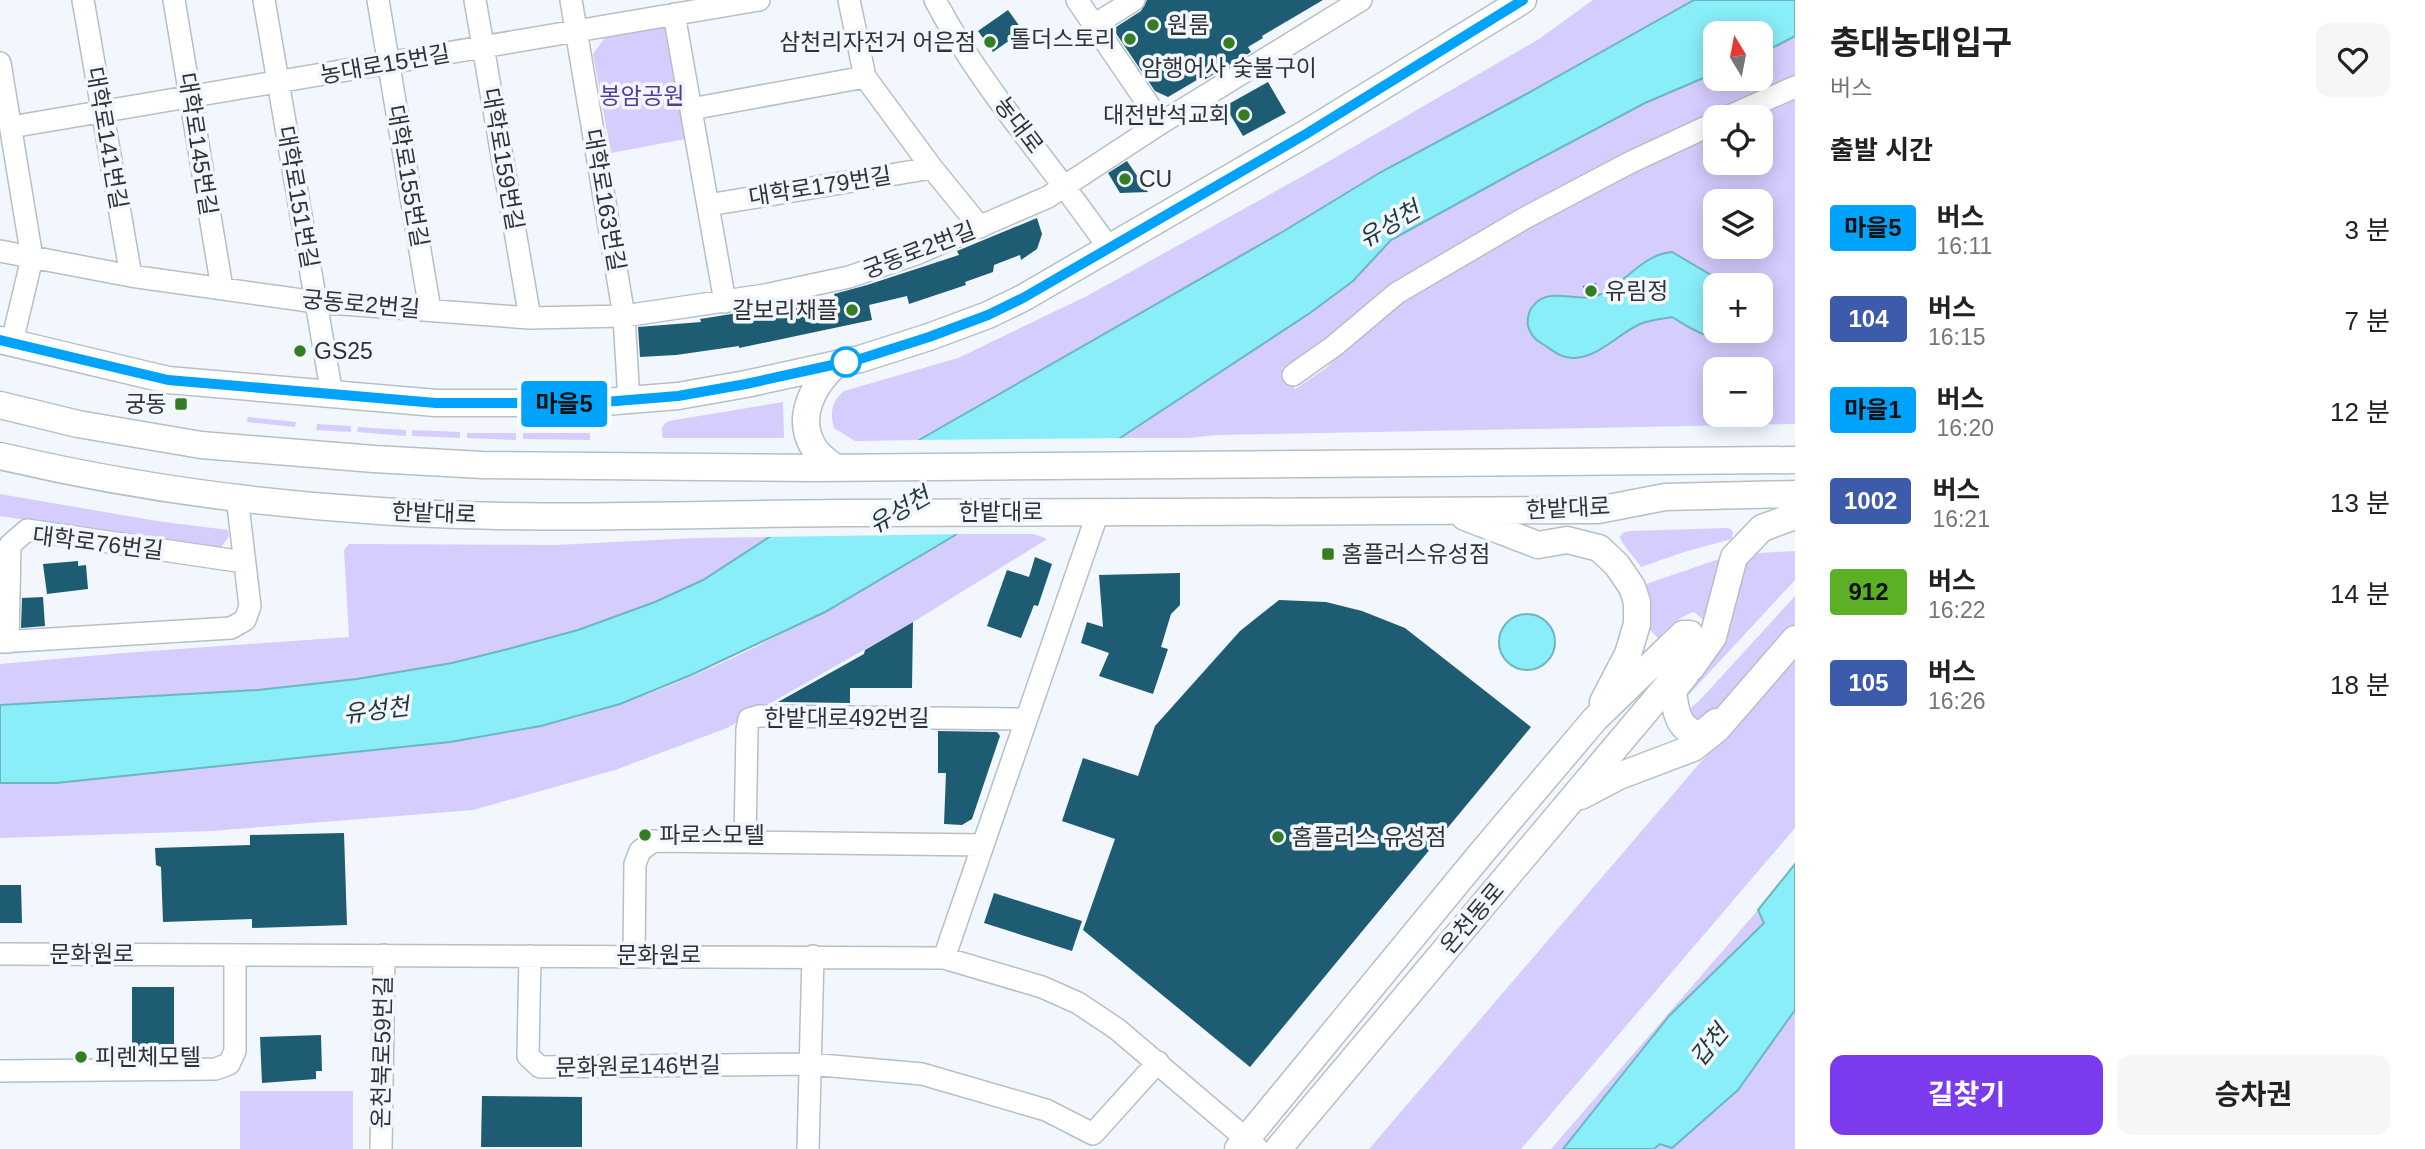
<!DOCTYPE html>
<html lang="ko">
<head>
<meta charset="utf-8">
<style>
	body { margin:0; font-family:Arial,"Noto Sans KR",sans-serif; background:#f6f6f6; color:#222; height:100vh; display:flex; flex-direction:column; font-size:26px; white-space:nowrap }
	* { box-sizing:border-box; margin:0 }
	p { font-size:23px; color:#767676 }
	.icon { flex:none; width:38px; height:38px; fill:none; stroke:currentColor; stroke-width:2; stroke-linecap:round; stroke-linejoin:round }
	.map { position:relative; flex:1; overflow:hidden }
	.panel { display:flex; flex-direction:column; background:#fff; width:630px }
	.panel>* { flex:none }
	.badge { padding:0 14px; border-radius:5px; font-size:24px; line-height:46px }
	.needle { width:46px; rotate:350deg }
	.buttons { position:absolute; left:1703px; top:21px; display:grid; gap:14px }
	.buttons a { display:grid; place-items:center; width:70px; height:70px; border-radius:14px; background:#fff; box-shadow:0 4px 18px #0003; font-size:35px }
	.map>.badge { position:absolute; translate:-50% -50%; box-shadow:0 0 0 4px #fff }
	h2 { padding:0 35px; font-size:26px; line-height:63px }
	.round { display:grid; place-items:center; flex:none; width:74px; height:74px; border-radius:14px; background:#f6f6f6 }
	.headline { display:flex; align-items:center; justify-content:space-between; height:119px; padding:0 35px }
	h1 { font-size:33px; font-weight:700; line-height:52px }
	.button { display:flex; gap:14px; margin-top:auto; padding:14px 35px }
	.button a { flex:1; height:80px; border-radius:14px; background:#7c3aed; color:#fff; font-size:28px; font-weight:700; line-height:80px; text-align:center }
	.button a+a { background:#f6f6f6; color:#222 }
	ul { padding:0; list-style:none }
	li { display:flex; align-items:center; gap:21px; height:91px; padding:0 35px }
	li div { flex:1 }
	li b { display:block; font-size:26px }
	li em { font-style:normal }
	li .badge { min-width:77px; font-weight:700; text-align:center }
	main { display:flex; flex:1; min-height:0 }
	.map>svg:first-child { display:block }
	.green { fill:#d4cdfe; fill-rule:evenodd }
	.water { fill:#89eef9; stroke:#6eb6be; stroke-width:2 }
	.pier { fill:#f1f7fd }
	.building { fill:#1e5c73 }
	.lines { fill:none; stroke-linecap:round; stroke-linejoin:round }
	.minor-casing { stroke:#b7bfc6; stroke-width:24 }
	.major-casing { stroke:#b7bfc6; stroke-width:29 }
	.minor { stroke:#fff; stroke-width:21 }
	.major { stroke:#fff; stroke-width:26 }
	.line-casing { stroke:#fff; stroke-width:16 }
	.line { stroke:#00a3fb; stroke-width:10 }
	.poi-dot { fill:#357d22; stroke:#f1f7fd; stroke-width:2.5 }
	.stop-dot { fill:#fff; stroke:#00a3fb; stroke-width:3.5 }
	.labels { text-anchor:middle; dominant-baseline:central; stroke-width:7; stroke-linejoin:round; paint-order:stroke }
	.poi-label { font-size:23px; fill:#303336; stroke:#f1f7fd; text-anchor:start }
	.street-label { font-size:23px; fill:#303336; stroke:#f1f7fd }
	.park-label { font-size:23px; fill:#543a9a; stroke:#f1f7fd }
	.water-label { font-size:24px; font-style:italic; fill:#1f3739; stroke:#f1f7fd }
</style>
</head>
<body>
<main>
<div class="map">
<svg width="1795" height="1149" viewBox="0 0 1795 1149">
	<rect width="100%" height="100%" fill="#f1f7fd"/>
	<path class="green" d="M1593 0H1694L1521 97 1381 172 1284 231 919 440 855 441 834 428C830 413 831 402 844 391L958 358 1087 296 1312 171 1539 39Z
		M664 22 671 28 691 138 611 153 593 54 609 32Z
		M1795 36V77L1543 197 1461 242 1397 281 1321 344 1282 368 1295 389 1326 368 1344 351 1404 302 1534 224 1715 132V163H1760V117H1749L1795 97V424L1217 435 1188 438H1120L1310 313 1353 281 1391 240 1513 173 1645 103 1715 73V79H1760L1761 54ZM1715 201H1760V247H1715ZM1715 285H1760V331H1715ZM1715 369H1760V415H1715Z
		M783 402 784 438H663C661 430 661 425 669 421Z
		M248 417 296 422 295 427 247 422Z
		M317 424 351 426V432L316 430Z
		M358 427 406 430V436L357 432Z
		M412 430 460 432V438L412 436Z
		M467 433H516V440L467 438Z
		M523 433H590V440L523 439Z
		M0 494 157 521 228 530 229 536 221 547 213 548 0 516Z
		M1726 528 1731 529 1733 533 1732 539 1684 552 1641 567C1636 558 1621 545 1620 536L1624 532 1631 531Z
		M960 534H1034L1047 539 918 619 727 728 615 770 473 810 211 831 0 838V783H57C151 773 246 763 340 753 434 744 530 736 620 704 740 663 851 597 960 534Z
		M769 537C746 551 725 568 702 581 672 596 640 607 608 619 414 689 204 696 0 705V664L123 653 349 637 344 550 349 544 555 545 696 538Z
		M1795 551V580L1682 702 1743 554Z
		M1725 557 1706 622 1694 612C1678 617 1669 627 1658 638L1650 630 1651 611 1646 584Z
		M1795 596V624L1739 692 1699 726 1684 713 1699 701Z
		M1795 652V828L1521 1149H1369Z
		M1758 910 1764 923 1669 1016 1563 1149H1551Z
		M1795 1010V1149H1654L1738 1090Z
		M240 1091H353V1149H240Z"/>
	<path class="water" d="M1694 0H1795V36L1761 54 1760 33H1715V73L1645 103 1513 173 1391 240 1353 281 1310 313 1120 438 825 612 691 675 620 704 541 726 450 742 56 783H0V705L258 690 357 679 452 663 508 649 578 630 655 602 703 580 919 440 1284 231 1381 172 1521 97Z
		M1672 252 1728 285H1715V331H1738C1713 346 1692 329 1672 317 1662 319 1650 320 1640 324 1618 334 1599 357 1574 358 1561 359 1551 349 1541 343 1534 339 1530 333 1528 326 1527 319 1529 311 1533 306 1549 285 1578 304 1599 295 1623 286 1642 254 1672 252Z
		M1499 642a28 28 0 1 1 56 0a28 28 0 1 1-56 0Z
		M1795 864V1010L1738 1090 1672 1148 1660 1144 1654 1149H1563L1669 1016 1764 923 1758 910Z"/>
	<path class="pier" d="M1126 438 967 534 762 537 913 440Z"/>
	<path class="building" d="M1147 0H1323L1262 36 1263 38 1248 47 1251 52 1204 80 1202 77 1168 97 1155 91 1113 29 1141 11Z
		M1008 10 1023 31 993 52 978 31Z
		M1268 82 1286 113 1243 136 1225 106Z
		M1127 161 1148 192 1120 193 1108 173Z
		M1037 218 1042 234 1037 249 1021 260 1020 255 994 265 993 272 965 282 966 285 909 304 907 296 869 305 872 320 739 348V346L676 355 640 357 638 327 701 322 700 319 763 309V311L835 297 834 294 867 285 959 255 957 251Z
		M1596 283 1599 295 1586 298 1583 286Z
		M1035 557 1052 564 1038 606 1034 605 1021 638 987 626 1007 570 1029 577Z
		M78 561V566L86 565 88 589 47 594 43 564Z
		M1180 573V605L1171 614 1161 647 1168 649 1153 694 1099 676 1109 653 1081 643 1087 622 1103 627 1099 575Z
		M43 597 45 626 21 628 22 598Z
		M1279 600 1326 602 1362 611 1405 628 1531 727 1250 1067 1083 930 1115 839 1062 821 1083 758 1138 776 1155 726 1240 631Z
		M913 622 912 688H850V703L778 702 864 654 865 650Z
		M938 731 997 732 1000 736 972 819 962 825 944 824 946 773H938Z
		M344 833 347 925 252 928V919L163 922 161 867 156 865 155 848 250 845V835Z
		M0 885H21L22 923H0Z
		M994 893 1082 921 1072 951 984 923Z
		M132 987H174V1051H132Z
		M321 1035 322 1071H316V1079L262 1083 260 1037Z
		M482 1096 582 1097V1147H481Z"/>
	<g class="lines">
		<g class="minor-casing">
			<path id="minor" d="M83 0 131 276
				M174 0 222 288
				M264 0 332 395
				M378 0 430 310
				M475 0 530 318
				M571 0 624 316 629 401
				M849 0 865 77 932 168 980 227
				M935 0C981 88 1052 165 1108 247
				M1077 0 1161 123
				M674 14 725 302
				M1094 25 1134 0
				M0 63 32 258 12 342
				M691 109 865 77
				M1727 117 1795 87
				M11 127 759 0
				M708 205 932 168
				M0 251 131 276 316 302 530 318 624 316 765 295 849 277 916 254 1048 197 1161 123 1361 0
				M1293 375 1334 346 1397 293 1523 219 1631 162 1715 123
				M0 642 231 628 245 620 250 606 237 497
				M8 642 10 545 27 530 244 562
				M745 841 747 729 749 719 759 716 1025 719
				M0 954 944 958 1042 987 1078 1003 1117 1029 1258 1149
				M634 955 635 864 640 851 653 841 983 845
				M530 956 528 1056 540 1067 810 1064 922 1074 1046 1110 1093 1134 1158 1062
				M944 958 1098 512
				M0 1071 215 1069 229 1064 235 1051V955
				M381 1149 384 955
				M808 1149 813 956"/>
		</g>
		<g class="major-casing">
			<path id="major" d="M0 340 168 380 436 403H592L678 396 746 384 860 359 929 337 988 315 1023 298 1305 134 1523 0
				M0 405 78 424 201 445 374 459 482 465 815 468 1795 460
				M0 456C119 484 244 502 366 510 524 522 683 514 841 513 1093 511 1346 513 1598 510L1665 497 1795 494
				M834 467C827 461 818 455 814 448 795 418 813 385 836 364
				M1465 517 1538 545 1567 540 1599 548 1617 565 1632 587 1637 602V624L1628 654 1603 702
				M1691 668 1713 637 1734 557 1762 528 1795 516
				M1686 674 1673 690C1675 710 1678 733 1702 734L1716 722
				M1581 796 1619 776 1693 748 1717 729 1795 639
				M1238 1149 1479 856 1595 719 1683 634H1690L1693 642 1667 686 1278 1149"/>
		</g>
		<use href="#minor" class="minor"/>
		<use href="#major" class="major"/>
	</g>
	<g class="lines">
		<g class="line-casing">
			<path id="line" d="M0 340 168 380 436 403H592L678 396 746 384 860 359 929 337 988 315 1023 298 1306 134 1523 0"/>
		</g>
		<use href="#line" class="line"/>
	</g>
	<g class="poi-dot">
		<circle cx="1153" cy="25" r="7"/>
		<circle cx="1130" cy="39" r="7"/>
		<circle cx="990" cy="42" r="7"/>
		<circle cx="1229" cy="43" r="7"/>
		<circle cx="1244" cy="115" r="7"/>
		<circle cx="1125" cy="179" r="7"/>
		<circle cx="1591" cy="291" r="7"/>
		<circle cx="852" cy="310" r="7"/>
		<circle cx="300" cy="351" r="7"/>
		<rect x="174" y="397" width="14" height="14" rx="3.5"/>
		<rect x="1321" y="547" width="14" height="14" rx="3.5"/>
		<circle cx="645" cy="835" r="7"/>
		<circle cx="1278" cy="837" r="7"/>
		<circle cx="81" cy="1057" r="7"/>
	</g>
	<circle class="stop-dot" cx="846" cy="362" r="14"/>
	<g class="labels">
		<g class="poi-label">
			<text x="1167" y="25">원룸</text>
			<text x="1116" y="39" text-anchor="end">톨더스토리</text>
			<text x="976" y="42" text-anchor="end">삼천리자전거 어은점</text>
			<text x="1229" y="68" text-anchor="middle">암행어사 숯불구이</text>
			<text x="1230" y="115" text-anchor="end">대전반석교회</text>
			<text x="1139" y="179">CU</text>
			<text x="1605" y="291">유림정</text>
			<text x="838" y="310" text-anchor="end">갈보리채플</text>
			<text x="314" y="351">GS25</text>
			<text x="167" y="404" text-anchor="end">궁동</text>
			<text x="1342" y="554">홈플러스유성점</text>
			<text x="659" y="835">파로스모텔</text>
			<text x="1292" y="837">홈플러스 유성점</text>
			<text x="95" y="1057">피렌체모텔</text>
		</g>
		<g class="street-label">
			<text transform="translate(385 64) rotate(-10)">농대로15번길</text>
			<text transform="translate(1019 125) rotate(53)">농대로</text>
			<text transform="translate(107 138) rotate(80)">대학로141번길</text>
			<text transform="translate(198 144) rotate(81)">대학로145번길</text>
			<text transform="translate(503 159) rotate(80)">대학로159번길</text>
			<text transform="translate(408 176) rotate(80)">대학로155번길</text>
			<text transform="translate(820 186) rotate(-9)">대학로179번길</text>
			<text transform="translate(298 197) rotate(80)">대학로151번길</text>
			<text transform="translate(605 200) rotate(80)">대학로163번길</text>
			<text transform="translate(919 250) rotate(-21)">궁동로2번길</text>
			<text transform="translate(361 304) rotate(5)">궁동로2번길</text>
			<text transform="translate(1568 508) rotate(-3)">한밭대로</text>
			<text x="1001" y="512">한밭대로</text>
			<text transform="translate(434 513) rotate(2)">한밭대로</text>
			<text transform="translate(98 543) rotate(7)">대학로76번길</text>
			<text x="847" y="718">한밭대로492번길</text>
			<text transform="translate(1472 918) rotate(-50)">온천동로</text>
			<text x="92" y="954">문화원로</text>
			<text x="659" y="955">문화원로</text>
			<text transform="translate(382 1052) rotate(-89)">온천북로59번길</text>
			<text transform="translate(638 1066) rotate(-1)">문화원로146번길</text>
		</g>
		<g class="park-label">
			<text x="642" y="96">봉암공원</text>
		</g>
		<g class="water-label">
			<text transform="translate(1389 224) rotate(-30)">유성천</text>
			<text transform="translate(899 510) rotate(-30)">유성천</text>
			<text transform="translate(376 710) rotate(-7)">유성천</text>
			<text transform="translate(1709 1045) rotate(-51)">갑천</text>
		</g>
	</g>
</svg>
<div class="buttons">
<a><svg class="needle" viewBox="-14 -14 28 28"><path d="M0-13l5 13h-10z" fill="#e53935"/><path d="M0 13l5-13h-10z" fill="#767676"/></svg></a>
<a><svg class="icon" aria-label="locate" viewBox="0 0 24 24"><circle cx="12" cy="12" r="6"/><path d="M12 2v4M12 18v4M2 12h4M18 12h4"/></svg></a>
<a><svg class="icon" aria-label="layers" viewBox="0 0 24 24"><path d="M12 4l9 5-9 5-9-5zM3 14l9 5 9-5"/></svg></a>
<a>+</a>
<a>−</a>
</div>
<b class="badge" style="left:564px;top:404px;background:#00a3fb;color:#111">마을5</b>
</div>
<section class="panel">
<div class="headline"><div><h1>충대농대입구</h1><p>버스</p></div><a class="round"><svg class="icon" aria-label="heart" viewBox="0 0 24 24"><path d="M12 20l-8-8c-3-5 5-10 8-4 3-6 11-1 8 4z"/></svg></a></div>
<h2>출발 시간</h2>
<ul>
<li><span class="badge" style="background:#00a3fb;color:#111">마을5</span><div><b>버스</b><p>16:11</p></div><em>3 분</em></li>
<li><span class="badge" style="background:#3d5bab;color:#fff">104</span><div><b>버스</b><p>16:15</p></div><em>7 분</em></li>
<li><span class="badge" style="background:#00a3fb;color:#111">마을1</span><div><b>버스</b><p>16:20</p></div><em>12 분</em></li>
<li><span class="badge" style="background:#3d5bab;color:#fff">1002</span><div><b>버스</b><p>16:21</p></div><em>13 분</em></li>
<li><span class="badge" style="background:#5bb025;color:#111">912</span><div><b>버스</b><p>16:22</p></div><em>14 분</em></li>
<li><span class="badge" style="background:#3d5bab;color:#fff">105</span><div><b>버스</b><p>16:26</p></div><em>18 분</em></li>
</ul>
<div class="button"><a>길찾기</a><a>승차권</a></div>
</section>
</main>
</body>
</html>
